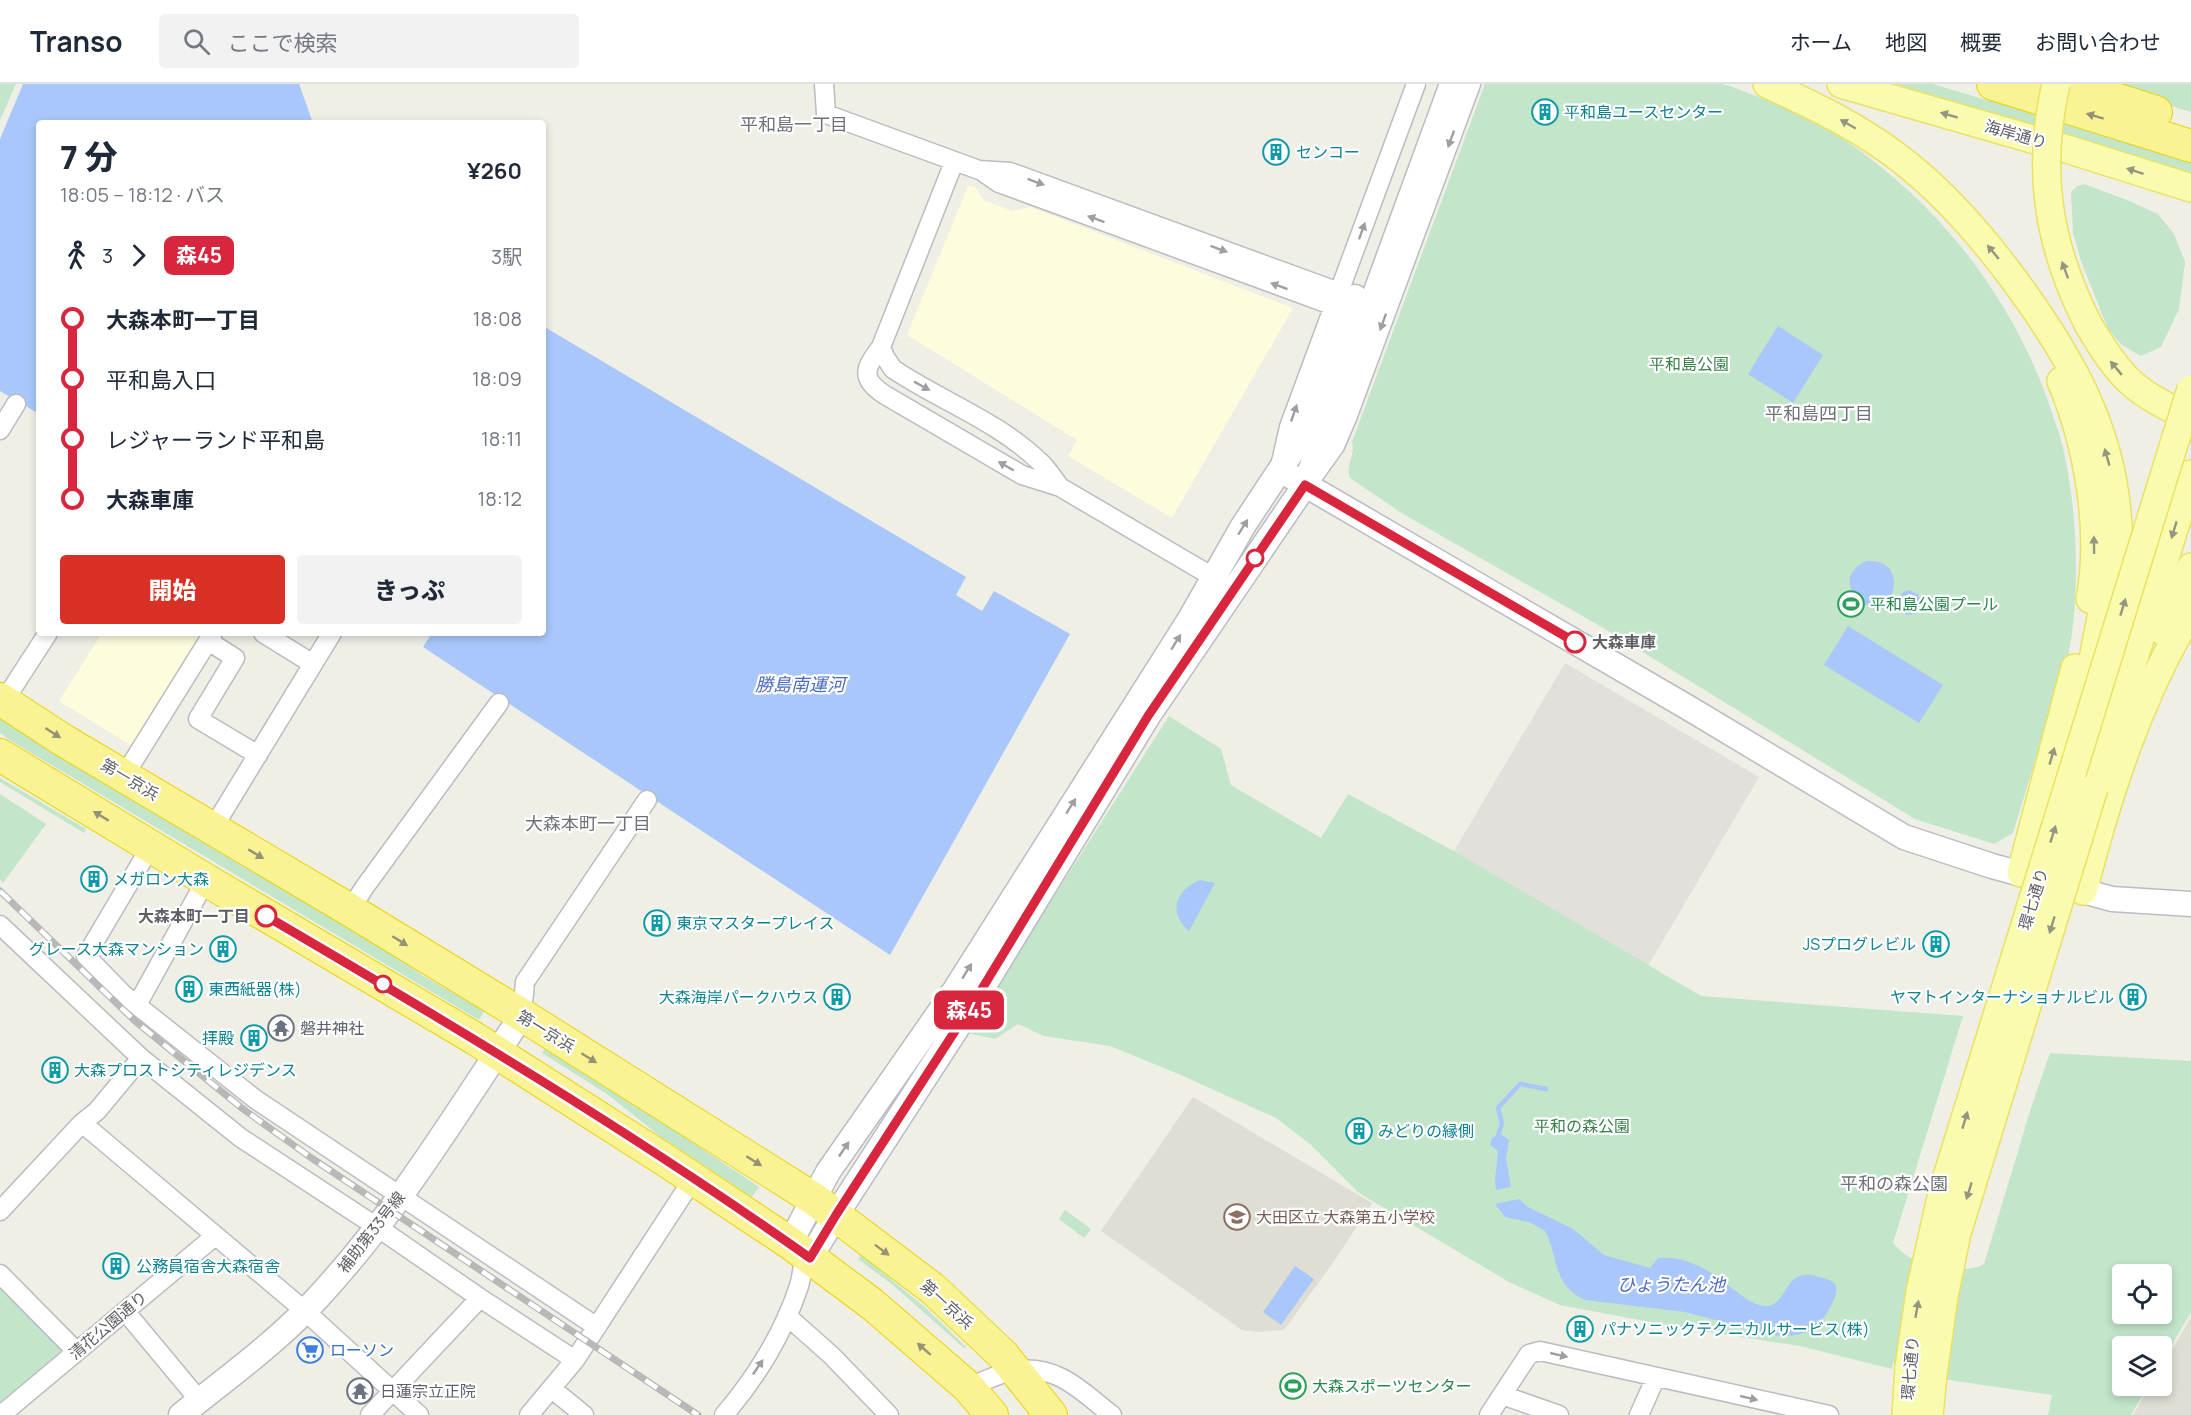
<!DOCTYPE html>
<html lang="ja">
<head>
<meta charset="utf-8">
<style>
	body { margin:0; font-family:Manrope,"Noto Sans JP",sans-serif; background:#f2f2f3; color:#1f2937; height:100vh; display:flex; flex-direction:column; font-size:22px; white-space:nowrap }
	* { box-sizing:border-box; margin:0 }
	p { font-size:20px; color:#747a83 }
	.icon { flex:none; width:33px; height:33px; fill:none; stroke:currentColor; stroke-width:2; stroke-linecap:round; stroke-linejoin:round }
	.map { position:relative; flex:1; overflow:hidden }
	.side { position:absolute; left:36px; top:36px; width:510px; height:516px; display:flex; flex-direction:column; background:#fff; border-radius:6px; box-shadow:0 3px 9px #0003 }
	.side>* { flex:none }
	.badge { padding:0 12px; border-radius:9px; font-size:21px; line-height:39px }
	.buttons { position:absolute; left:2112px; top:1180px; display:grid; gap:12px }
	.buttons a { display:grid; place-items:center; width:60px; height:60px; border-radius:6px; background:#fff; box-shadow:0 3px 9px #0003; font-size:30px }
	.map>.badge { position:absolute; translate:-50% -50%; box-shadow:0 0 0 3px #fff }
	.legs { display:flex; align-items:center; gap:9px; height:66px; padding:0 24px; font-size:20px }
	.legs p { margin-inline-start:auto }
	.headline { display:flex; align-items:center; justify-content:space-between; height:102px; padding:0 24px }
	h1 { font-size:33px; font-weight:800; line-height:45px }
	.action { display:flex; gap:12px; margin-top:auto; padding:12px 24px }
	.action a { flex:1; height:69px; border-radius:6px; background:#d93025; color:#fff; font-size:24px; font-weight:800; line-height:69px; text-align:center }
	.action a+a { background:#f2f2f3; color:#1f2937 }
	ul { padding:0 24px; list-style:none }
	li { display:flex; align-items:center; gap:21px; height:60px; font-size:22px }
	li i { display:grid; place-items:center; width:9px; height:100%; margin:0 8px; background:currentColor }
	li i::after { content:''; width:15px; height:15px; margin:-8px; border:4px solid; border-radius:50%; background:#fff }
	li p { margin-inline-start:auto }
	li:first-child i { background:linear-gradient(#0000 50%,currentColor 0) }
	li:last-child i { background:linear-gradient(currentColor 50%,#0000 0) }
	header { display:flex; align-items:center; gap:36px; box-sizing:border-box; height:84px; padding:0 30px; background:#fff; border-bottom:2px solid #e0e1e3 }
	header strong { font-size:28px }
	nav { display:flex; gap:33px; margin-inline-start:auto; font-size:21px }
	.search { width:420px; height:54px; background:#f2f2f3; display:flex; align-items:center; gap:15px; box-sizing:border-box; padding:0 21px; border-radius:6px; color:#747a83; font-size:22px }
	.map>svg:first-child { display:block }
	.commercial { fill:#fdfcdd }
	.industrial { fill:#e1e0da }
	.education { fill:#dfded4 }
	.green { fill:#c3e5ca; fill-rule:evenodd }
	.water { fill:#a9c7fb }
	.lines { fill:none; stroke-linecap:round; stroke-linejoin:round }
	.stream { stroke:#a9c7fb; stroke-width:4.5 }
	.street-casing { stroke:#babcc1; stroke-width:21 }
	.secondary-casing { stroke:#bbbcc3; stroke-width:27 }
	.primary-casing { stroke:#ece162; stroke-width:30 }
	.highway-casing { stroke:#ebd20a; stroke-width:34 }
	.street { stroke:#fff; stroke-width:18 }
	.secondary { stroke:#fff; stroke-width:24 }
	.primary { stroke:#f9fcae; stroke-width:27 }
	.highway { stroke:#f9f393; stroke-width:32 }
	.rail-casing { stroke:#b8b8b9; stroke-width:7 }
	.rail { stroke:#fff; stroke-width:4.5; stroke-dasharray:14; stroke-linecap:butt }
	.primary-bridge-casing { stroke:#ece162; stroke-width:30; stroke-linecap:butt }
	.primary-bridge { stroke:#f9fcae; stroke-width:27 }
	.oneway { fill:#94967f }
	.oneway2 { fill:#949375 }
	.oneway3 { fill:#9e9fa3 }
	.line-1-casing { stroke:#fff; stroke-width:14 }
	.line-1 { stroke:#d7263d; stroke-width:9 }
	.stop-1-dot { fill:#fff; stroke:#d7263d; stroke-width:3 }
	.labels { text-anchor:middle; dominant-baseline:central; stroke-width:4.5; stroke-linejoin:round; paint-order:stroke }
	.culture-label { font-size:16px; fill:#0d838f; stroke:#fff; text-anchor:start }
	.street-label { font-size:16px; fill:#5d5f65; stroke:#fff }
	.park-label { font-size:16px; fill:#38814a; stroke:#fff }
	.leisure-label { font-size:16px; fill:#27864d; stroke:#fff; text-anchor:start }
	.stop-label { font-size:16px; font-weight:bold; fill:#5d5f65; stroke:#fff; text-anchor:start }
	.worship-label { font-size:16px; fill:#5b616d; stroke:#fff; text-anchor:start }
	.education-label { font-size:16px; fill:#785e54; stroke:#fff; text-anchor:start }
	.shop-label { font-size:16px; fill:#366cbe; stroke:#fff; text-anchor:start }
	.neighbourhood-label { font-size:18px; fill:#6e7177; stroke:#fff }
	.water-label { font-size:18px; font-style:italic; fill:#4c6cbf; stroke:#fff }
</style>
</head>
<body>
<header>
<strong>Transo</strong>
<div class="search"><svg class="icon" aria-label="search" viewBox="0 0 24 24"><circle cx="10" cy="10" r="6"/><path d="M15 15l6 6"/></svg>ここで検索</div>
<nav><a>ホーム</a><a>地図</a><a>概要</a><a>お問い合わせ</a></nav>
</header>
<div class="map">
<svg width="2191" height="1331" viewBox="0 0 2191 1331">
	<rect width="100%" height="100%" fill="#efefe6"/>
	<path class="commercial" d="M968 102 975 103 984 116 1012 127 1030 123 1293 224 1172 434 1068 372 1077 356 907 251Z
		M102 549H207L135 664 59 617Z"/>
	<path class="industrial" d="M1565 579 1759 693 1648 882 1454 767Z"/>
	<path class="education" d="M1193 1013 1372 1119 1337 1173 1287 1242 1283 1246 1257 1248 1242 1246 1101 1147Z
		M2191 1233V1331H2133L2150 1302H2162V1283Z"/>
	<path class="green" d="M0 0H16L0 36Z
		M1485 0H1722L1730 2C1765 16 1802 28 1834 49 1933 113 2008 206 2048 317 2054 336 2062 355 2065 374 2076 425 2078 481 2074 532 2069 583 2054 630 2040 679L2035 677 2013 749 1994 760 1915 735 1600 542 1403 430 1350 394C1345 381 1356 371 1352 358Z
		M1895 0H1933L1989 17 2017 16 2191 69V89Z
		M2102 0H2191V28Z
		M2084 100 2127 116 2158 130 2174 150 2185 178 2179 225 2161 263 2141 272 2122 261 2108 245 2081 177 2073 149 2071 108 2077 102Z
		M0 630 54 667 369 855 422 891 484 927 479 936 8 655 0 649Z
		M1169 632 1221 665 1231 701 1321 754 1348 710 1454 767 1701 912 1963 932 1893 1159C1898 1164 1904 1171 1911 1174 1930 1181 1966 1191 1984 1180L2031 1024 2050 969 2191 977V1228L2162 1278V1263H2122V1302H2148L2131 1331H2048L2052 1311 1949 1296 1893 1278 1892 1285 1800 1262 1671 1242 1560 1221 1509 1198 1359 1109 1310 1060 1276 1034 1181 991 1110 962 1044 952 1018 940 995 955 967 949ZM2122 1191H2162V1230H2122Z
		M0 694 86 745 84 749 0 698Z
		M0 710 46 740 3 799 0 795Z
		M547 961 759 1103 752 1113 661 1053 607 1010 542 969Z
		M1065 1126 1091 1145 1084 1154 1059 1135Z
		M861 1171 925 1223 966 1263 964 1264 894 1202 858 1175Z
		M0 1202 64 1268 0 1322Z"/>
	<path class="water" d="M23 0H299L313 39H39V330L0 307V55Z
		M543 242 966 493 956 511 982 527 994 507 1070 550 890 871 423 563 432 549H543Z
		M1778 242 1823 271 1793 319 1748 290Z
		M1867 477C1882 476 1894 483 1894 499 1894 504 1892 508 1892 513L1899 514 1902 509 1909 506 1918 510 1920 517 1916 526 1917 529C1909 532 1902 531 1898 523L1880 519 1867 521C1845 510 1843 486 1867 477Z
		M1848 542 1943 601 1919 639 1824 581Z
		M1200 796 1215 799 1189 847C1167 828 1176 806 1200 796Z
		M1501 1050 1509 1056 1506 1074 1511 1103 1496 1106 1495 1096 1498 1067 1490 1061 1492 1054Z
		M1519 1115 1528 1123 1573 1145 1604 1171 1650 1184 1658 1174C1687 1171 1712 1188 1733 1205 1743 1212 1752 1221 1765 1222 1788 1223 1783 1183 1816 1192 1821 1194 1830 1195 1834 1199 1844 1207 1821 1240 1813 1245 1799 1252 1787 1253 1772 1251L1685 1228 1585 1216C1551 1200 1560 1175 1545 1147L1529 1138 1505 1133 1495 1120Z
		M1295 1182 1314 1195 1281 1241 1263 1228Z"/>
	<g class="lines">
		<path class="stream" d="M1499 1057 1498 1052 1502 1039 1498 1024 1520 1000 1546 1005"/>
		<g class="street-casing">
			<path id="street" d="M824 0 826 30 979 86 1010 88 1339 208
				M954 78 881 263C865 284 859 294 885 311L1022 391 1060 403 1225 500
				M983 88 999 99 1334 222
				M881 263 885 273 893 285C941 317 997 337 1039 377 1047 384 1053 394 1060 403
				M0 346 16 320
				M1281 378 1289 343 1299 316 1416 0
				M1315 390 1335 362 1347 334 1471 0
				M208 557 235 574 198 635 258 671
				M313 580 332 549
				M4 617 48 549
				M124 692 213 549
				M213 744 313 580 263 549
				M151 762 86 872 124 911 255 1015 597 1243
				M350 826 364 804 499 619
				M0 841 141 974 97 1027 82 1039 0 1127
				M137 921 206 796
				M522 931 525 898 647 716
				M141 974 241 1054 377 1143 480 1214 575 1276
				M82 1039 305 1227 419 1331
				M0 1190 76 1267
				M125 1227 199 1316
				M787 1232 831 1271 889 1331
				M968 1303C983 1298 1001 1288 1017 1286 1059 1281 1082 1308 1112 1331
				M552 1305 584 1331
				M1502 1311 1529 1270 1540 1267 1829 1331
				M1 1331 215 1152
				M370 1331 480 1214
				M529 1331 575 1276 693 1095
				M724 1331C756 1294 784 1248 799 1202 802 1192 803 1180 805 1170
				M1489 1331 1502 1311 1559 1331
				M1639 1331 1656 1293"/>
		</g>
		<g class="secondary-casing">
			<path id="secondary" d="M1292 393 1687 623 1904 753 1992 782 2112 815 2191 820
				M790 1159 828 1088 955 906 1190 535 1243 442 1305 348 1355 213
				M810 1174 836 1131 977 913 1148 632 1305 401 1452 0
				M181 1331C223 1297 269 1264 307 1225 391 1138 455 1032 522 931"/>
		</g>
		<g class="primary-casing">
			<path id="primary" d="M1767 0C1817 23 1865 46 1908 81 1949 114 1984 155 2015 197 2071 273 2114 348 2118 444 2119 469 2109 496 2104 520 2097 552 2091 585 2085 618
				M1841 0 2070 66 2191 104
				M2088 240C2118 291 2135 311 2191 333
				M2061 297C2088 360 2103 447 2090 515
				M2164 548 2191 483
				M2094 704 2191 390
				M2021 789 2075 584
				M2083 807C2108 710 2139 613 2191 527
				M1906 1331 1909 1283
				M1929 1331 1933 1291"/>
		</g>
		<g class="highway-casing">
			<path id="highway" d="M1993 0 2191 62
				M2068 0 2156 28
				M0 615 63 656 350 826 522 931 814 1115 933 1205 1003 1271 1051 1331
				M0 671 206 796 474 954 665 1076 790 1159 872 1220 968 1303 992 1331"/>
		</g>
		<use href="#street" class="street"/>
		<use href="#secondary" class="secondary"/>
		<use href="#primary" class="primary"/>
		<use href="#highway" class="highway"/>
		<g class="rail-casing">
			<path id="rail" d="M0 807 135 937 243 1025 310 1073 698 1331"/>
		</g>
		<use href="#rail" class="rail"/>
		<g class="primary-bridge-casing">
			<path id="primary-bridge" d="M2056 0C2036 87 2048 161 2088 240
				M1909 1283 1920 1208 1942 1109 2191 305
				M1933 1291 1944 1212 1957 1149 2094 704"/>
		</g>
		<use href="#primary-bridge" class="primary-bridge"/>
	</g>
	<defs><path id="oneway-solid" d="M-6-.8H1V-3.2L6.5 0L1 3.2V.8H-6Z" transform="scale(1.5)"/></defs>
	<g class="oneway">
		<use href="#oneway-solid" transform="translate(1949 31) rotate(-164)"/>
		<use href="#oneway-solid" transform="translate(1848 40) rotate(-150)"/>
		<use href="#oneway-solid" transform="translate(2135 87) rotate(-162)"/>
		<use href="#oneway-solid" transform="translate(1993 168) rotate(-130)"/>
		<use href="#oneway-solid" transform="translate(2065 186) rotate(-110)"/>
		<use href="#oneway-solid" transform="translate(2116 284) rotate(-130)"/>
		<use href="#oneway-solid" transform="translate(2107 373) rotate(-106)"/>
		<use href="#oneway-solid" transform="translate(2174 446) rotate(107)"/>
		<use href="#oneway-solid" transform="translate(2094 461) rotate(-91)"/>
		<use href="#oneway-solid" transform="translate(2123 523) rotate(-73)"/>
		<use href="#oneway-solid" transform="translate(2052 672) rotate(-74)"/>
		<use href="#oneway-solid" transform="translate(2053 750) rotate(-73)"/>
		<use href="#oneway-solid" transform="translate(2052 841) rotate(107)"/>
		<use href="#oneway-solid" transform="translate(1965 1036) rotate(-73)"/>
		<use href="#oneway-solid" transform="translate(1969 1107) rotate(107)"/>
		<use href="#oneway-solid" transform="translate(1917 1225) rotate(-80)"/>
	</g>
	<g class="oneway2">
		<use href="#oneway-solid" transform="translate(2095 32) rotate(-163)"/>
		<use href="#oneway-solid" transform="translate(53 649) rotate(33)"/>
		<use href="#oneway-solid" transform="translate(101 732) rotate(-149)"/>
		<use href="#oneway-solid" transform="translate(256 770) rotate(31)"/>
		<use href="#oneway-solid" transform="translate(400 857) rotate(32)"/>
		<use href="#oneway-solid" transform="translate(589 974) rotate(32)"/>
		<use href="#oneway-solid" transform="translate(754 1077) rotate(32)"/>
		<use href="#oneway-solid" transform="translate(882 1166) rotate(37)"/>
		<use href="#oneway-solid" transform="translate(924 1265) rotate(-139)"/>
	</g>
	<g class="oneway3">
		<use href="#oneway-solid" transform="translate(1451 55) rotate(110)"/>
		<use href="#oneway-solid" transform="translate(1036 98) rotate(20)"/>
		<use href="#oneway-solid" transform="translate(1096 135) rotate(-160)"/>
		<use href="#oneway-solid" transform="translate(1362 147) rotate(-70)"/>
		<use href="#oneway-solid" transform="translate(1219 165) rotate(20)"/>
		<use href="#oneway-solid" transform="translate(1279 202) rotate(-160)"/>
		<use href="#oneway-solid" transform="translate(1383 238) rotate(110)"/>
		<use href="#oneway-solid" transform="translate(922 302) rotate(29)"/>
		<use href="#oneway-solid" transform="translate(1294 329) rotate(-71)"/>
		<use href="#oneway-solid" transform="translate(1006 382) rotate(-150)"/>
		<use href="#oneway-solid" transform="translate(1243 443) rotate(-58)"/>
		<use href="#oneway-solid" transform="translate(1176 558) rotate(-58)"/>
		<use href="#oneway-solid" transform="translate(1071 722) rotate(-58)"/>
		<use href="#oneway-solid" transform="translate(967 887) rotate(-58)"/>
		<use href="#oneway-solid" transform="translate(844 1065) rotate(-56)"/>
		<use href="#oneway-solid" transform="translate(1559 1271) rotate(13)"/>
		<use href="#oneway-solid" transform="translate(758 1283) rotate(-56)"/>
		<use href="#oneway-solid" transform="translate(1749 1314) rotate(13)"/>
	</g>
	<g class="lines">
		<g class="line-1-casing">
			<path id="line-1" d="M266 832C451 940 635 1050 810 1174L836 1131 977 913 1148 632 1305 401 1575 558"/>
		</g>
		<use href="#line-1" class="line-1"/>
	</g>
	<defs>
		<g id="building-ring" transform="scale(1.35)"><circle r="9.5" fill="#fff" stroke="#0f9aa8" stroke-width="1.5"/><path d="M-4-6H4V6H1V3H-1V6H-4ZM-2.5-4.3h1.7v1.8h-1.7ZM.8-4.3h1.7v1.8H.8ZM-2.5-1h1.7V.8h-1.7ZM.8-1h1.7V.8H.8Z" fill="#0f9aa8"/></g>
		<g id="stadium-ring" transform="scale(1.35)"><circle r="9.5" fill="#fff" stroke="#2e9e5b" stroke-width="1.5"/><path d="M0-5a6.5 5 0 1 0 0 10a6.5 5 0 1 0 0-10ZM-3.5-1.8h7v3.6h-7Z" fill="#2e9e5b"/></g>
		<g id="temple-ring" transform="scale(1.35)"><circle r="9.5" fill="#fff" stroke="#6b7280" stroke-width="1.5"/><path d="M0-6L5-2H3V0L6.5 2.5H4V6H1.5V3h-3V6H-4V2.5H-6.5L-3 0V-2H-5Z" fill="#6b7280"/></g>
		<g id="school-ring" transform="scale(1.35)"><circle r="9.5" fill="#fff" stroke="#8d6e63" stroke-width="1.5"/><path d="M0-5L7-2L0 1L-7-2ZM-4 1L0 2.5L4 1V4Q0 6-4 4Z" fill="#8d6e63"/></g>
		<g id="supermarket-ring" transform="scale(1.35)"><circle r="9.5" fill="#fff" stroke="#3f7fe0" stroke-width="1.5"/><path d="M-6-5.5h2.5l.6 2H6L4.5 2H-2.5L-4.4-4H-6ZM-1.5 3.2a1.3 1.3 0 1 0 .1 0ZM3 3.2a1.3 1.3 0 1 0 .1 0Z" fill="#3f7fe0"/></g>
	</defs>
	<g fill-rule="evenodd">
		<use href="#building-ring" x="1545" y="28"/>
		<use href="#building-ring" x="1276" y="68"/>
		<use href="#stadium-ring" x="1851" y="520"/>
		<use href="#building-ring" x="94" y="795"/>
		<use href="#building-ring" x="657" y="839"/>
		<use href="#building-ring" x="1936" y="860"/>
		<use href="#building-ring" x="223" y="865"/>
		<use href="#building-ring" x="189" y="905"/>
		<use href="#building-ring" x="837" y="913"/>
		<use href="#building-ring" x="2133" y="913"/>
		<use href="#temple-ring" x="281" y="944"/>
		<use href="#building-ring" x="254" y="954"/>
		<use href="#building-ring" x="55" y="986"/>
		<use href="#building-ring" x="1359" y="1047"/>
		<use href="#school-ring" x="1237" y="1133"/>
		<use href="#building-ring" x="116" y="1182"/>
		<use href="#building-ring" x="1580" y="1245"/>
		<use href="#supermarket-ring" x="310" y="1266"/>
		<use href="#stadium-ring" x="1293" y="1302"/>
		<use href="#temple-ring" x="360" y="1307"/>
	</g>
	<g class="stop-1-dot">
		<circle cx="1255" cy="474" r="8"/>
		<circle cx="1575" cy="558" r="10"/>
		<circle cx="266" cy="832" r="10"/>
		<circle cx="383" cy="900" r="8"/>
	</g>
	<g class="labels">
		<g class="culture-label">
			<text x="1564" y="28">平和島ユースセンター</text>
			<text x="1296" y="68">センコー</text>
			<text x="113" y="795">メガロン大森</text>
			<text x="676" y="839">東京マスタープレイス</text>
			<text x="1916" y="860" text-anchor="end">JSプログレビル</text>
			<text x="204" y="865" text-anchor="end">グレース大森マンション</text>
			<text x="208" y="905">東西紙器(株)</text>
			<text x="818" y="913" text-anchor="end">大森海岸パークハウス</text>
			<text x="2114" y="913" text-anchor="end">ヤマトインターナショナルビル</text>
			<text x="234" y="954" text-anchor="end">拝殿</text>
			<text x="74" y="986">大森プロストシティレジデンス</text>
			<text x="1378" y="1047">みどりの縁側</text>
			<text x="136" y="1182">公務員宿舎大森宿舎</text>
			<text x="1600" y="1245">パナソニックテクニカルサービス(株)</text>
		</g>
		<g class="street-label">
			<text transform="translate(2016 50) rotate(16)">海岸通り</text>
			<text transform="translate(130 695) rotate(31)">第一京浜</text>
			<text transform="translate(2033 815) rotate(-73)">環七通り</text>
			<text transform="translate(546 947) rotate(32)">第一京浜</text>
			<text transform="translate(371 1148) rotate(-52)">補助第33号線</text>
			<text transform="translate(947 1220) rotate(42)">第一京浜</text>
			<text transform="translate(108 1241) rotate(-40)">清花公園通り</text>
			<text transform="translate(1910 1284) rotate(-85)">環七通り</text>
		</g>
		<g class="park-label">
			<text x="1689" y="280">平和島公園</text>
			<text x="1582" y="1042">平和の森公園</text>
		</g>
		<g class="leisure-label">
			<text x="1870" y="520">平和島公園プール</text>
			<text x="1312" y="1302">大森スポーツセンター</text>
		</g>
		<g class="stop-label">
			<text x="1592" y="558">大森車庫</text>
			<text x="250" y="832" text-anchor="end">大森本町一丁目</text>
		</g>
		<g class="worship-label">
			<text x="300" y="944">磐井神社</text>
			<text x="380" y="1307">日蓮宗立正院</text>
		</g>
		<g class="education-label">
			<text x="1256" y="1133">大田区立 大森第五小学校</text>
		</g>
		<g class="shop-label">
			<text x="330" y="1266">ローソン</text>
		</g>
		<g class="neighbourhood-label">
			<text x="794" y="40">平和島一丁目</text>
			<text x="1819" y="329">平和島四丁目</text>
			<text x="588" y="739">大森本町一丁目</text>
			<text x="1894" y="1099">平和の森公園</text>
		</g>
		<g class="water-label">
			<text x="800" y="600">勝島南運河</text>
			<text x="1671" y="1200">ひょうたん池</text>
		</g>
	</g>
</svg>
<div class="buttons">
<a><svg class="icon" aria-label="locate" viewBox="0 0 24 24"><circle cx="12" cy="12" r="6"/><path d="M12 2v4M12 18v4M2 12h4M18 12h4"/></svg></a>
<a><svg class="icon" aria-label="layers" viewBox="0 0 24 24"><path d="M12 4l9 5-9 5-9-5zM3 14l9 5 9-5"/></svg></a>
</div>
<b class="badge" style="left:969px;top:926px;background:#d7263d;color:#fff">森45</b>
<section class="side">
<div class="headline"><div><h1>7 分</h1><p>18:05 – 18:12 · バス</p></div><b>¥260</b></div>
<div class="legs"><svg class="icon" aria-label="walk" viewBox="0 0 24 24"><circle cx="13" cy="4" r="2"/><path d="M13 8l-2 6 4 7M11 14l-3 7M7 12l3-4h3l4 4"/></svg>3<svg class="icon" aria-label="forward" viewBox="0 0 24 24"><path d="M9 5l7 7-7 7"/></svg><b class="badge" style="background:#d7263d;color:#fff">森45</b><p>3駅</p></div>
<ul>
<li><i style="color:#d7263d"></i><b>大森本町一丁目</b><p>18:08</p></li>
<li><i style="color:#d7263d"></i><span>平和島入口</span><p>18:09</p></li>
<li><i style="color:#d7263d"></i><span>レジャーランド平和島</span><p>18:11</p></li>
<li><i style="color:#d7263d"></i><b>大森車庫</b><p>18:12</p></li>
</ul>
<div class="action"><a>開始</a><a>きっぷ</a></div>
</section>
</div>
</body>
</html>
